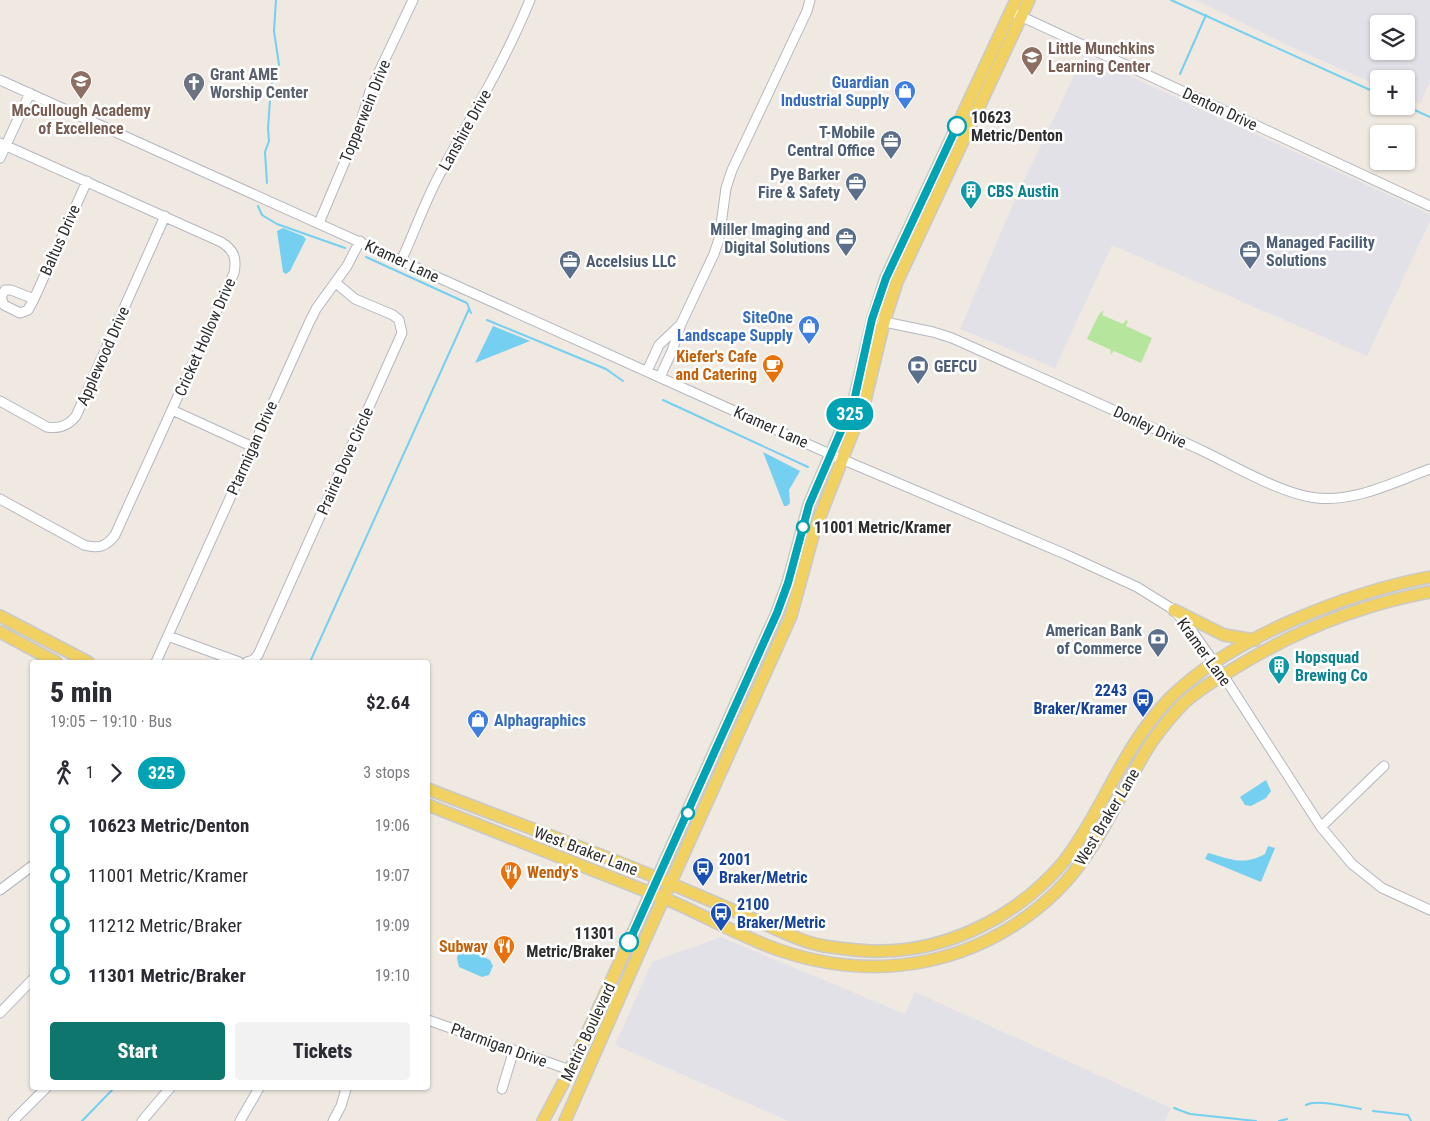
<!DOCTYPE html>
<html lang="en">
<head>
<meta charset="utf-8">
<style>
	body { margin:0; font-family:"Roboto Condensed",sans-serif; background:#f2f2f3; color:#2b2b33; height:100vh; display:flex; flex-direction:column; font-size:19px; white-space:nowrap }
	* { box-sizing:border-box; margin:0 }
	p { font-size:16px; color:#7c7c81 }
	.icon { flex:none; width:28px; height:28px; fill:none; stroke:currentColor; stroke-width:2; stroke-linecap:round; stroke-linejoin:round }
	.map { position:relative; flex:1; overflow:hidden }
	.sheet { position:absolute; left:30px; top:660px; width:400px; height:430px; display:flex; flex-direction:column; background:#fff; border-radius:5px; box-shadow:0 1px 4px #0004 }
	.sheet>* { flex:none }
	.badge { padding:0 10px; border-radius:16px; font-size:18px; line-height:32px }
	.buttons { position:absolute; left:1370px; top:15px; display:grid; gap:10px }
	.buttons a { display:grid; place-items:center; width:45px; height:45px; border-radius:5px; background:#fff; box-shadow:0 1px 4px #0004; font-size:25px }
	.map>.badge { position:absolute; translate:-50% -50%; box-shadow:0 0 0 2px #fff }
	.legs { display:flex; align-items:center; gap:8px; height:55px; padding:0 20px; font-size:16px }
	.legs p { margin-inline-start:auto }
	.head { display:flex; align-items:center; justify-content:space-between; height:85px; padding:0 20px }
	h1 { font-size:28px; font-weight:800; line-height:38px }
	.button { display:flex; gap:10px; margin-top:auto; padding:10px 20px }
	.button a { flex:1; height:58px; border-radius:5px; background:#0f766e; color:#fff; font-size:20px; font-weight:800; line-height:58px; text-align:center }
	.button a+a { background:#f2f2f3; color:#2b2b33 }
	ul { padding:0 20px; list-style:none }
	li { display:flex; align-items:center; gap:18px; height:50px; font-size:19px }
	li i { display:grid; place-items:center; width:8px; height:100%; margin:0 6px; background:currentColor }
	li i::after { content:''; width:12px; height:12px; margin:-6px; border:4px solid; border-radius:50%; background:#fff }
	li p { margin-inline-start:auto }
	li:first-child i { background:linear-gradient(#0000 50%,currentColor 0) }
	li:last-child i { background:linear-gradient(currentColor 50%,#0000 0) }
	.map>svg:first-child { display:block }
	.industrial { fill:#e3e1e8; fill-rule:evenodd }
	.green { fill:#b6e59e }
	.water { fill:#75cff0 }
	.lines { fill:none; stroke-linecap:round; stroke-linejoin:round }
	.stream { stroke:#75cff0; stroke-width:2 }
	.minor-casing { stroke:#b4b7c1; stroke-width:11 }
	.major-casing { stroke:#c9c9c9; stroke-width:14 }
	.minor { stroke:#fff; stroke-width:9 }
	.major { stroke:#f2d163; stroke-width:11 }
	.line-1-casing { stroke:#fff; stroke-width:11 }
	.line-1 { stroke:#00a3b4; stroke-width:8 }
	.stop-1-dot { fill:#fff; stroke:#00a3b4; stroke-width:2.5 }
	.labels { text-anchor:middle; dominant-baseline:central; stroke-width:5; stroke-linejoin:round; paint-order:stroke }
	.education-label { font-size:16px; font-weight:bold; fill:#785e54; stroke:#fff; text-anchor:start }
	.worship-label { font-size:16px; font-weight:bold; fill:#5b616d; stroke:#fff; text-anchor:start }
	.shop-label { font-size:16px; font-weight:bold; fill:#366cbe; stroke:#fff; text-anchor:end }
	.street-label { font-size:16px; fill:#2e2e2e; stroke:#fff }
	.stop-label { font-size:16px; font-weight:bold; fill:#2e2e2e; stroke:#fff; text-anchor:start }
	.service-label { font-size:16px; font-weight:bold; fill:#4e5e75; stroke:#fff; text-anchor:end }
	.culture-label { font-size:16px; font-weight:bold; fill:#0d838f; stroke:#fff; text-anchor:start }
	.food-label { font-size:16px; font-weight:bold; fill:#c56008; stroke:#fff; text-anchor:end }
	.transit-label { font-size:16px; font-weight:bold; fill:#164399; stroke:#fff; text-anchor:start }
</style>
</head>
<body>
<div class="map">
<svg width="1430" height="1121" viewBox="0 0 1430 1121">
	<rect width="100%" height="100%" fill="#efe9e1"/>
	<path class="industrial" d="M1196 0H1430V81L1420 104 1406 98V79H1379V86L1289 46ZM1379 24H1406V51H1379Z
		M1084 55 1430 214V221L1367 356 1112 245 1055 368 960 329 1015 199Z
		M721 937 905 1014 915 992 1171 1108 1165 1121H788L615 1045 652 962Z"/>
	<path class="green" d="M1104 310 1102 315 1123 324 1126 320 1128 321 1126 326 1152 338 1141 363 1114 351 1110 355 1111 350 1087 339 1099 314Z"/>
	<path class="water" d="M283 228 303 236 306 239 290 271 286 274 283 272 277 231Z
		M493 326 530 341 475 363Z
		M763 452 800 471 789 490 790 503 787 506H784Z
		M1266 780 1271 791 1266 798 1251 806 1245 805 1240 797Z
		M1268 846 1275 848 1261 882 1205 859 1208 853C1231 859 1243 866 1265 854Z
		M466 949 490 960 493 966 489 975 482 977 459 967 457 958 459 950Z"/>
	<g class="lines">
		<path class="stream" d="M1171 0 1379 94
			M1180 74 1206 15
			M1406 106 1430 117
			M267 183 265 152 269 141 268 128 271 86 279 65 274 31 276 0
			M258 206 262 215 277 224 345 248
			M366 257 467 303 471 313
			M487 320 606 369 623 381
			M663 400 808 467
			M310 662 469 309
			M1306 1105C1317 1099 1348 1107 1361 1109
			M1174 1108 1190 1114 1256 1121
			M1373 1111 1408 1115 1411 1121
			M82 1121 114 1088
			M1279 1121 1287 1119"/>
		<g class="minor-casing">
			<path id="minor" d="M1016 14 1430 206
				M0 80 832 455 1065 554 1137 587 1174 610 1192 631 1223 675 1321 827 1352 864 1382 888 1430 910
				M0 143 221 242C234 250 237 258 234 273L115 535C106 547 98 549 84 545L0 499
				M0 158 30 93
				M319 223 359 128 370 91 413 0
				M401 261C415 231 426 198 442 170 473 114 506 59 530 0
				M34 299 11 290H5L1 297 4 305 20 313 28 310 34 299 87 181
				M880 321 933 332 952 338C1037 376 1121 413 1205 452 1236 467 1284 495 1317 498 1356 502 1394 482 1430 469
				M647 371 659 345 679 326
				M660 377 672 351 681 324 714 254 719 239 726 188 732 170 807 11 810 0
				M0 401 47 427C59 429 68 426 76 416L165 216
				M172 410 253 447
				M168 636 239 662
				M156 662 309 323 316 309 347 266 360 241
				M247 662 253 660 258 655 402 333 399 320 393 315 355 299 336 283
				M1321 827 1384 766
				M0 890 32 866
				M0 1013 32 980
				M428 1020 570 1070
				M502 1089 514 1050
				M13 1121 46 1088
				M142 1121 170 1088
				M240 1121 259 1088
				M333 1121 341 1106 346 1089 344 1088"/>
		</g>
		<g class="major-casing">
			<path id="major" d="M1174 610 1224 635 1255 640
				M0 616 88 662
				M0 632 56 662
				M428 789C505 819 583 847 660 879 693 893 725 907 758 921 779 930 801 942 824 946 844 949 864 952 883 951 950 950 1016 916 1060 866 1070 855 1079 840 1087 827 1113 783 1133 736 1170 698 1230 638 1347 593 1430 577
				M428 805C505 836 583 866 661 897 701 913 738 936 779 950 878 984 979 965 1055 893 1099 851 1120 790 1153 740 1162 728 1171 716 1182 705 1197 690 1217 679 1235 668 1295 631 1361 605 1430 592
				M543 1121 570 1070 618 966 777 613 788 583 809 505 854 401 873 319 886 278 1016 0
				M565 1121 639 953 791 616 814 532 865 401 884 322 897 282 1029 0"/>
		</g>
		<use href="#minor" class="minor"/>
		<use href="#major" class="major"/>
	</g>
	<g class="lines">
		<g class="line-1-casing">
			<path id="line-1" d="M629 942 777 613 788 583 809 505 854 401 872 319 886 278 957 126"/>
		</g>
		<use href="#line-1" class="line-1"/>
	</g>
	<defs>
		<g id="school-pin" transform="scale(1.125)"><path d="M0 17L-7.5 6A9.5 9.5 0 1 1 7.5 6Z" fill="#8d6e63" stroke="#fff"/><path d="M0-5L7-2L0 1L-7-2ZM-4 1L0 2.5L4 1V4Q0 6-4 4Z" fill="#fff"/></g>
		<g id="church-pin" transform="scale(1.125)"><path d="M0 17L-7.5 6A9.5 9.5 0 1 1 7.5 6Z" fill="#6b7280" stroke="#fff"/><path d="M-1.2-6h2.4v3.5h3.3v2.4h-3.3V6h-2.4V-.1h-3.3v-2.4h3.3Z" fill="#fff"/></g>
		<g id="shop-pin" transform="scale(1.125)"><path d="M0 17L-7.5 6A9.5 9.5 0 1 1 7.5 6Z" fill="#3f7fe0" stroke="#fff"/><path d="M-5-2.5h2.3a2.7 3.5 0 0 1 5.4 0H5L5.5 6h-11ZM-1.5-2.5h3a1.5 2.3 0 0 0-3 0Z" fill="#fff"/></g>
		<g id="office-pin" transform="scale(1.125)"><path d="M0 17L-7.5 6A9.5 9.5 0 1 1 7.5 6Z" fill="#5c6f8a" stroke="#fff"/><path d="M-6-3h4V-5.5h4V-3h4V5H-6ZM-1-4.5V-3h2v-1.5ZM-6 0V1H6V0Z" fill="#fff"/></g>
		<g id="building-pin" transform="scale(1.125)"><path d="M0 17L-7.5 6A9.5 9.5 0 1 1 7.5 6Z" fill="#0f9aa8" stroke="#fff"/><path d="M-4-6H4V6H1V3H-1V6H-4ZM-2.5-4.3h1.7v1.8h-1.7ZM.8-4.3h1.7v1.8H.8ZM-2.5-1h1.7V.8h-1.7ZM.8-1h1.7V.8H.8Z" fill="#fff"/></g>
		<g id="cafe-pin" transform="scale(1.125)"><path d="M0 17L-7.5 6A9.5 9.5 0 1 1 7.5 6Z" fill="#e8710a" stroke="#fff"/><path d="M-5.5-4.5H6V0H3Q3 3.5 0 3.5H-2.5Q-5.5 3.5-5.5 0ZM3-3.2v2h1.7v-2ZM-6 4.5H4V6H-6Z" fill="#fff"/></g>
		<g id="bank-pin" transform="scale(1.125)"><path d="M0 17L-7.5 6A9.5 9.5 0 1 1 7.5 6Z" fill="#5c6f8a" stroke="#fff"/><path d="M-6-4H6V4H-6ZM0-2.3a2.3 2.3 0 1 0 0 4.6a2.3 2.3 0 1 0 0-4.6Z" fill="#fff"/></g>
		<g id="bus-pin" transform="scale(1.125)"><path d="M0 17L-7.5 6A9.5 9.5 0 1 1 7.5 6Z" fill="#1a4fb4" stroke="#fff"/><path d="M-5-6H5V4H4V6H2V4H-2V6H-4V4H-5ZM-3.5-4V0h7V-4ZM-3.5 1.2v1.5H-2V1.2ZM2 1.2v1.5H3.5V1.2Z" fill="#fff"/></g>
		<g id="restaurant-pin" transform="scale(1.125)"><path d="M0 17L-7.5 6A9.5 9.5 0 1 1 7.5 6Z" fill="#e8710a" stroke="#fff"/><path d="M-5-6h1v4h1v-4h1v4h1v-4h1v5L-1.5 .5V6h-2V.5L-5-1ZM5-6V6H3V1.5H1.5Q1.5-4 5-6Z" fill="#fff"/></g>
	</defs>
	<g fill-rule="evenodd">
		<use href="#school-pin" x="1032" y="57"/>
		<use href="#school-pin" x="81" y="81"/>
		<use href="#church-pin" x="194" y="83"/>
		<use href="#shop-pin" x="905" y="91"/>
		<use href="#office-pin" x="891" y="141"/>
		<use href="#office-pin" x="856" y="183"/>
		<use href="#building-pin" x="971" y="191"/>
		<use href="#office-pin" x="846" y="238"/>
		<use href="#office-pin" x="1250" y="251"/>
		<use href="#office-pin" x="570" y="261"/>
		<use href="#shop-pin" x="809" y="326"/>
		<use href="#cafe-pin" x="773" y="365"/>
		<use href="#bank-pin" x="918" y="366"/>
		<use href="#bank-pin" x="1158" y="639"/>
		<use href="#building-pin" x="1279" y="666"/>
		<use href="#bus-pin" x="1143" y="699"/>
		<use href="#shop-pin" x="478" y="720"/>
		<use href="#bus-pin" x="703" y="868"/>
		<use href="#restaurant-pin" x="511" y="872"/>
		<use href="#bus-pin" x="721" y="913"/>
		<use href="#restaurant-pin" x="504" y="946"/>
	</g>
	<g class="stop-1-dot">
		<circle cx="957" cy="126" r="9"/>
		<circle cx="803" cy="527" r="6"/>
		<circle cx="688" cy="813" r="6"/>
		<circle cx="629" cy="942" r="9"/>
	</g>
	<g class="labels">
		<g class="education-label">
			<text x="1048" y="48">Little Munchkins<tspan x="1048" dy="18">Learning Center</tspan></text>
			<text x="81" y="110" text-anchor="middle">McCullough Academy<tspan x="81" dy="18">of Excellence</tspan></text>
		</g>
		<g class="worship-label">
			<text x="210" y="74">Grant AME<tspan x="210" dy="18">Worship Center</tspan></text>
		</g>
		<g class="shop-label">
			<text x="889" y="82">Guardian<tspan x="889" dy="18">Industrial Supply</tspan></text>
			<text x="793" y="317">SiteOne<tspan x="793" dy="18">Landscape Supply</tspan></text>
			<text x="494" y="720" text-anchor="start">Alphagraphics</text>
		</g>
		<g class="street-label">
			<text transform="translate(1220 109) rotate(25)">Denton Drive</text>
			<text transform="translate(365 111) rotate(-68)">Topperwein Drive</text>
			<text transform="translate(465 130) rotate(-61)">Lanshire Drive</text>
			<text transform="translate(60 240) rotate(-66)">Baltus Drive</text>
			<text transform="translate(402 261) rotate(25)">Kramer Lane</text>
			<text transform="translate(205 337) rotate(-66)">Cricket Hollow Drive</text>
			<text transform="translate(103 356) rotate(-66)">Applewood Drive</text>
			<text transform="translate(771 427) rotate(24)">Kramer Lane</text>
			<text transform="translate(1150 427) rotate(25)">Donley Drive</text>
			<text transform="translate(252 448) rotate(-66)">Ptarmigan Drive</text>
			<text transform="translate(345 461) rotate(-66)">Prairie Dove Circle</text>
			<text transform="translate(1204 652) rotate(54)">Kramer Lane</text>
			<text transform="translate(1107 817) rotate(-59)">West Braker Lane</text>
			<text transform="translate(586 851) rotate(21)">West Braker Lane</text>
			<text transform="translate(588 1032) rotate(-65)">Metric Boulevard</text>
			<text transform="translate(499 1045) rotate(20)">Ptarmigan Drive</text>
		</g>
		<g class="stop-label">
			<text x="971" y="117">10623<tspan x="971" dy="18">Metric/Denton</tspan></text>
			<text x="814" y="527">11001 Metric/Kramer</text>
			<text x="615" y="933" text-anchor="end">11301<tspan x="615" dy="18">Metric/Braker</tspan></text>
		</g>
		<g class="service-label">
			<text x="875" y="132">T-Mobile<tspan x="875" dy="18">Central Office</tspan></text>
			<text x="840" y="174">Pye Barker<tspan x="840" dy="18">Fire &amp; Safety</tspan></text>
			<text x="830" y="229">Miller Imaging and<tspan x="830" dy="18">Digital Solutions</tspan></text>
			<text x="1266" y="242" text-anchor="start">Managed Facility<tspan x="1266" dy="18">Solutions</tspan></text>
			<text x="586" y="261" text-anchor="start">Accelsius LLC</text>
			<text x="934" y="366" text-anchor="start">GEFCU</text>
			<text x="1142" y="630">American Bank<tspan x="1142" dy="18">of Commerce</tspan></text>
		</g>
		<g class="culture-label">
			<text x="987" y="191">CBS Austin</text>
			<text x="1295" y="657">Hopsquad<tspan x="1295" dy="18">Brewing Co</tspan></text>
		</g>
		<g class="food-label">
			<text x="757" y="356">Kiefer's Cafe<tspan x="757" dy="18">and Catering</tspan></text>
			<text x="527" y="872" text-anchor="start">Wendy's</text>
			<text x="488" y="946">Subway</text>
		</g>
		<g class="transit-label">
			<text x="1127" y="690" text-anchor="end">2243<tspan x="1127" dy="18">Braker/Kramer</tspan></text>
			<text x="719" y="859">2001<tspan x="719" dy="18">Braker/Metric</tspan></text>
			<text x="737" y="904">2100<tspan x="737" dy="18">Braker/Metric</tspan></text>
		</g>
	</g>
</svg>
<div class="buttons">
<a><svg class="icon" aria-label="layers" viewBox="0 0 24 24"><path d="M12 4l9 5-9 5-9-5zM3 14l9 5 9-5"/></svg></a>
<a>+</a>
<a>−</a>
</div>
<b class="badge" style="left:850px;top:414px;background:#00a3b4;color:#fff">325</b>
<section class="sheet">
<div class="head"><div><h1>5 min</h1><p>19:05 – 19:10 · Bus</p></div><b>$2.64</b></div>
<div class="legs"><svg class="icon" aria-label="walk" viewBox="0 0 24 24"><circle cx="13" cy="4" r="2"/><path d="M13 8l-2 6 4 7M11 14l-3 7M7 12l3-4h3l4 4"/></svg>1<svg class="icon" aria-label="forward" viewBox="0 0 24 24"><path d="M9 5l7 7-7 7"/></svg><b class="badge" style="background:#00a3b4;color:#fff">325</b><p>3 stops</p></div>
<ul>
<li><i style="color:#00a3b4"></i><b>10623 Metric/Denton</b><p>19:06</p></li>
<li><i style="color:#00a3b4"></i><span>11001 Metric/Kramer</span><p>19:07</p></li>
<li><i style="color:#00a3b4"></i><span>11212 Metric/Braker</span><p>19:09</p></li>
<li><i style="color:#00a3b4"></i><b>11301 Metric/Braker</b><p>19:10</p></li>
</ul>
<div class="button"><a>Start</a><a>Tickets</a></div>
</section>
</div>
</body>
</html>
